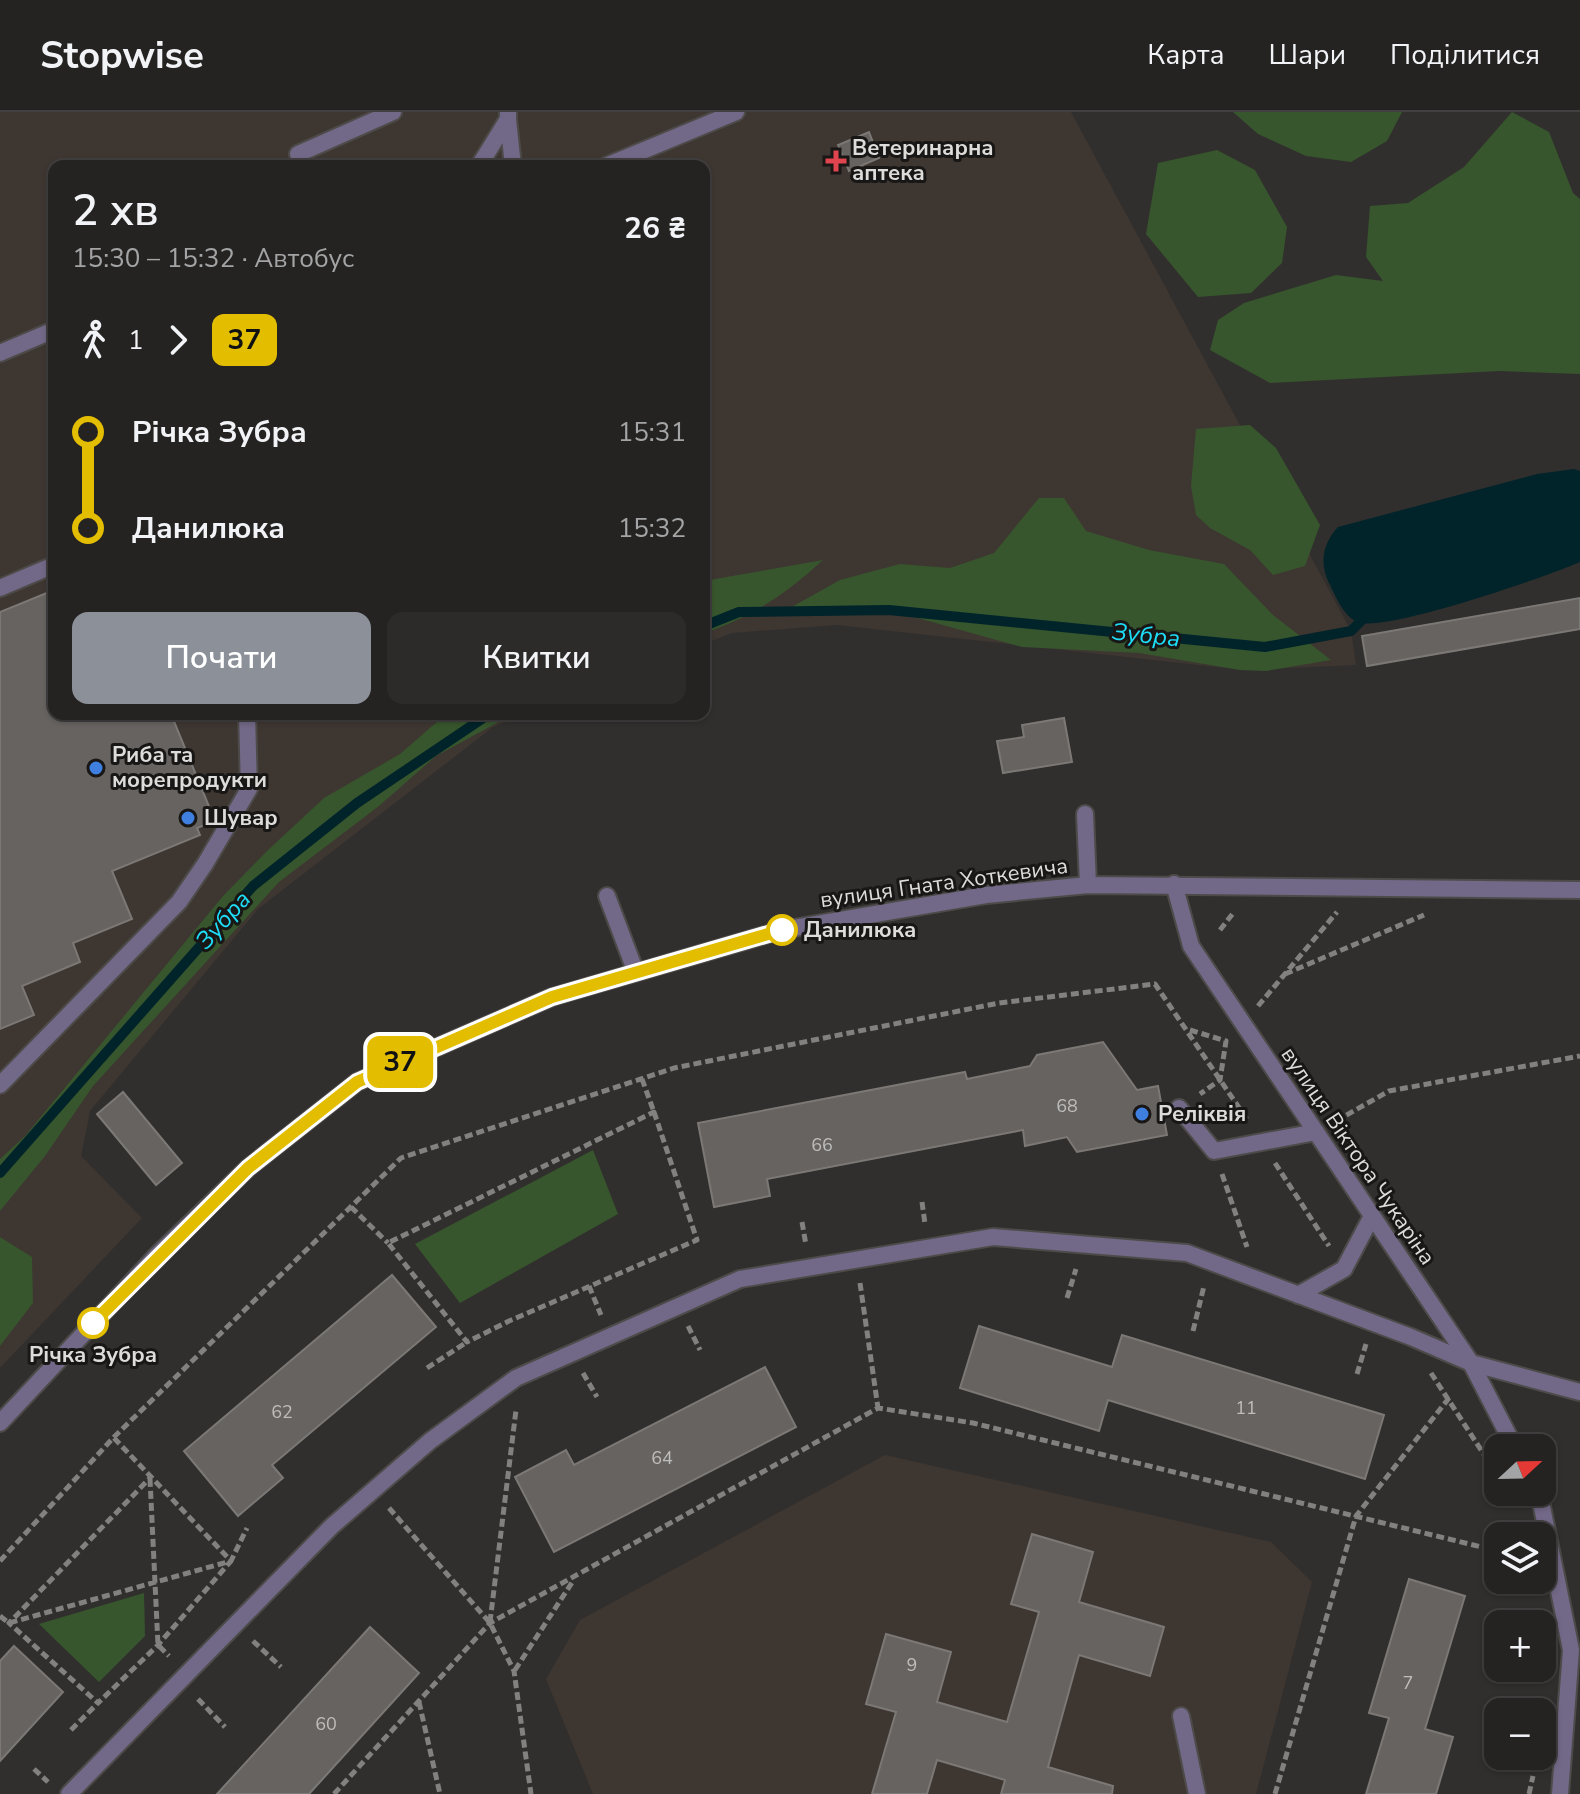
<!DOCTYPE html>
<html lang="uk">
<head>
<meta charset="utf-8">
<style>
	body { margin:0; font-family:"Nunito Sans",sans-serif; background:#2d2b2a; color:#f1f3f6; height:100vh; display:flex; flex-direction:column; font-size:30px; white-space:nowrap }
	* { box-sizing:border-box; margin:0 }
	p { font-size:26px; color:#a3a4a5 }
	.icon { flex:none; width:44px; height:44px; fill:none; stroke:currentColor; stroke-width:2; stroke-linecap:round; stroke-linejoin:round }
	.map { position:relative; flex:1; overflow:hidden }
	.sheet { position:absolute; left:48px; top:48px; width:662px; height:560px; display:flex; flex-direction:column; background:#252322; border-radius:16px; box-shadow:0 2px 6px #0004,0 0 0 2px #424040 }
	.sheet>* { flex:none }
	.badge { padding:0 16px; border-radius:12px; font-size:28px; line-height:52px }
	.needle { width:52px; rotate:68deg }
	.tools { position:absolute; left:1484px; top:1322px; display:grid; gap:16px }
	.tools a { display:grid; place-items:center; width:72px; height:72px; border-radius:16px; background:#252322; box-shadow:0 2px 6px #0004,0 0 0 2px #424040; font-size:40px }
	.map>.badge { position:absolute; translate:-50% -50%; box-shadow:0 0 0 4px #fff }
	.legs { display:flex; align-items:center; gap:12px; height:88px; padding:0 24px; font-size:26px }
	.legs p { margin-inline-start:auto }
	.summary { display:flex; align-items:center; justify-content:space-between; height:136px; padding:0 24px }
	h1 { font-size:44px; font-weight:600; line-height:60px }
	.cta { display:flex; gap:16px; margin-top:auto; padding:16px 24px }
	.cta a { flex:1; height:92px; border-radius:16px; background:#8c9099; color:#fff; font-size:32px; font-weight:600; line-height:92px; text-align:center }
	.cta a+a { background:#2d2b2a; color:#f1f3f6 }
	ul { padding:0 24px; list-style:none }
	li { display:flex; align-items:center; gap:28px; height:96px; font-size:30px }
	li i { display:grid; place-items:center; width:12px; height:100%; margin:0 10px; background:currentColor }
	li i::after { content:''; width:20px; height:20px; margin:-10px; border:6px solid; border-radius:50%; background:#252322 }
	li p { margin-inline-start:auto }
	li:first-child i { background:linear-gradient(#0000 50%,currentColor 0) }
	li:last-child i { background:linear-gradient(currentColor 50%,#0000 0) }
	header { display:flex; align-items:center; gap:48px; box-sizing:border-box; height:112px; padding:0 40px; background:#252322; border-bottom:2px solid #424040 }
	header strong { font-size:38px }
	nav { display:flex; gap:44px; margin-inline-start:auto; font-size:28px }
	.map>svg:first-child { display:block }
	.built { fill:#3e3631 }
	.green { fill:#37562d }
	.water { fill:#00242a }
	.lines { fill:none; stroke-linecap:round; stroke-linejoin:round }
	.stream { stroke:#00242a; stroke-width:10 }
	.building { fill:#666361; stroke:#7b7875; stroke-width:2 }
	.service-casing { stroke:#4d4b49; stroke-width:20 }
	.minor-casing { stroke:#4d4b49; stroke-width:20 }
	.tertiary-casing { stroke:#4d4b49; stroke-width:20 }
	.path { stroke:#82817f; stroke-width:5; stroke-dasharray:8 4; stroke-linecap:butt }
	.service { stroke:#726887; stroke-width:16 }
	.minor { stroke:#726887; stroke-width:16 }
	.tertiary { stroke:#726887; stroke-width:16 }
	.line-1-casing { stroke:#fff; stroke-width:18 }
	.line-1 { stroke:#e3bd00; stroke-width:12 }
	.health-dot { fill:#e0444e; stroke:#181716; stroke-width:3 }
	.shop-dot { fill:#3f7fe0; stroke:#181716; stroke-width:3 }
	.stop-1-dot { fill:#fff; stroke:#e3bd00; stroke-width:4 }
	.labels { text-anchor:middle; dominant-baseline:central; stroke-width:6; stroke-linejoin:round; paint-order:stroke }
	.number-label { font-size:18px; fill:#bfbebc }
	.poi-label { font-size:22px; font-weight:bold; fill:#dddcda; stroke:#181716; text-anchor:start }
	.street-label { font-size:22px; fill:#dddcda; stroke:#181716 }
	.stop-label { font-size:22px; font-weight:bold; fill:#dddcda; stroke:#181716; text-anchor:start }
	.water-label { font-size:24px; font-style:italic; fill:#1eddf7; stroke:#181716 }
</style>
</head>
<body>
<header>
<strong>Stopwise</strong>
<nav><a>Карта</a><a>Шари</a><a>Поділитися</a></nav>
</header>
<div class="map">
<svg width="1580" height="1682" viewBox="0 0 1580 1682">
	<rect width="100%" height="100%" fill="#312f2d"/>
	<path class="built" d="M0 0H1071L1351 519 1356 553 1244 558 837 513 732 521 704 532V54H54V602H527L493 615 258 797 90 999 81 1044 142 1106 0 1256Z
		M885 1343 1271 1430 1312 1470 1256 1682H593L546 1567 580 1508Z"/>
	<path class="green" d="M1233 0H1402L1387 29 1351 50 1306 44 1258 22Z
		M1512 0 1549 20 1573 81 1580 87V262L1499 259 1270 271 1210 238 1218 208 1244 191 1336 163 1383 169 1366 145 1370 94 1408 91 1464 55Z
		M1217 38 1255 58 1287 115 1282 151 1251 181 1198 185 1146 122 1158 51Z
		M1250 313 1276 336 1320 413 1305 454 1273 463 1250 438 1210 416 1196 403 1191 374 1196 317Z
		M1039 386H1064L1086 419 1149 438 1224 452 1273 503 1331 548 1266 559 1240 558 1139 541 1022 535 889 498 781 501 840 468 900 452 950 456 994 441Z
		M823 448C786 482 752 505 704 521V469Z
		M446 602H513L436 644 379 694 279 770 93 974 45 1044 0 1099V1047L25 1024 223 784 267 739 324 686 400 642Z
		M593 1038 618 1102 460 1191 415 1132Z
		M0 1125 32 1145 33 1191 0 1234Z
		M144 1481 145 1524 99 1570 39 1512Z"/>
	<path class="water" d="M1574 357 1580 359V450C1549 464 1382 522 1357 510 1343 503 1336 485 1329 471 1319 451 1323 431 1338 415L1537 362Z"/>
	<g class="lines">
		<path class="stream" d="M704 514 739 500 889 498 1265 535 1351 519 1366 504
			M0 1061 253 774 357 691 489 602"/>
	</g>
	<path class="building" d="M869 20 879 46 849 59 838 33Z
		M54 478V602H171L215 709 197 716 200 723 112 759 132 807 73 831 80 850 22 874 34 903 0 917V500Z
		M1580 486V517L1367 554 1362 524Z
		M1064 606 1072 650 1003 661 997 629 1024 625 1022 613Z
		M1103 930 1137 978 1158 974 1167 1023 1077 1040 1067 1025 1025 1034 1023 1018 767 1067 770 1084 714 1095 698 1011 965 960 967 967 1030 954 1037 943Z
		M123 980 182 1051 156 1073 97 1002Z
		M392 1163 436 1215 272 1353 283 1366 238 1404 184 1339Z
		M979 1214 1112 1255 1122 1223 1384 1303 1365 1367 1108 1288 1099 1319 960 1276Z
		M765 1255 796 1315 554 1440 515 1365 566 1338 574 1353Z
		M1032 1422 1093 1440 1079 1490 1164 1515 1150 1564 1079 1543 1048 1655 1113 1674 1112 1682H1001L1005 1668 937 1648 927 1682H872L896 1600 866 1592 886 1522 951 1540 937 1590 1007 1610 1039 1500 1011 1492Z
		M1409 1467 1465 1484 1425 1617 1453 1625 1436 1682H1366L1389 1606 1369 1601Z
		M370 1515 419 1561 309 1682H217Z
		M14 1534 63 1580 0 1649V1549Z"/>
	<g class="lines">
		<g class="service-casing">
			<path id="service" d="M508 7 513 54
				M298 42 393 0
				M479 54 508 7V0
				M606 54 736 0
				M0 241 54 218
				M0 476 54 453
				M1085 702 1088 773
				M607 784 635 858
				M0 973 179 790 205 752 249 677 247 602
				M1179 996 1214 1039 1316 1020
				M1298 1183 1344 1157 1372 1104
				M1181 1604 1197 1682
				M69 1682 332 1414 430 1329 516 1266 740 1167 993 1125 1187 1141 1411 1225 1471 1251 1580 1280"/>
		</g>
		<g class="minor-casing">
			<path id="minor" d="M1174 772 1191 834 1471 1251 1515 1336
				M1539 1380 1571 1538 1560 1682"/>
		</g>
		<g class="tertiary-casing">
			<path id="tertiary" d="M0 1311 158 1142 248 1056 357 970 552 885 782 818 986 783 1088 773 1580 778"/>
		</g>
		<path class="path" d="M1220 818 1234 800
			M1285 862 1424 803
			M1258 894 1337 800
			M1190 918 1226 929 1220 968 1200 982
			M642 967 654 1000
			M654 1000 697 1128 509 1209 467 1230 388 1131Z
			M1336 1009 1389 979 1580 944
			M1275 1051 1329 1134
			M1222 1062 1247 1135
			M922 1090 925 1112
			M351 1095 388 1131
			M802 1110 806 1133
			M860 1171 878 1296
			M589 1174 601 1203
			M1067 1186 1076 1157
			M688 1214 700 1238
			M1193 1219 1204 1174
			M427 1256 467 1230
			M583 1261 597 1285
			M1431 1261 1498 1364
			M1357 1262 1366 1232
			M114 1326 231 1449 158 1533 98 1591 9 1511 150 1366
			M150 1367 158 1533 169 1544
			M389 1396 490 1511 514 1559 531 1682
			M0 1449 114 1325 401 1046 674 956 999 891 1155 872 1248 1009
			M0 1504 9 1511 231 1449 247 1416
			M490 1510 516 1298
			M253 1529 281 1555
			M515 1558 573 1469
			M198 1587 225 1615
			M419 1590 440 1682
			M71 1618 98 1591
			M34 1657 48 1670
			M334 1682 490 1511 878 1296 973 1311 1498 1439
			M1275 1682 1356 1404 1449 1286
			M1529 1682 1533 1664"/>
		<use href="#service" class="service"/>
		<use href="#minor" class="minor"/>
		<use href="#tertiary" class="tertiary"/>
	</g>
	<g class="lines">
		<g class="line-1-casing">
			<path id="line-1" d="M93 1211 248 1056 357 970 552 885 782 818"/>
		</g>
		<use href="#line-1" class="line-1"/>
	</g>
	<path class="health-dot" d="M832 37h8v8h8v8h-8v8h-8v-8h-8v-8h8z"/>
	<g class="shop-dot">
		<circle cx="96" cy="656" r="8"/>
		<circle cx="188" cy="706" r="8"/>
		<circle cx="1142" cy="1002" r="8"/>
	</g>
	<g class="stop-1-dot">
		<circle cx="782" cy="818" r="14"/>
		<circle cx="93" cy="1211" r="14"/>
	</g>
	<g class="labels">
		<g class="number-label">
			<text x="1067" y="994">68</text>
			<text x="822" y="1033">66</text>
			<text x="1246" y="1296">11</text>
			<text x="282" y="1300">62</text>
			<text x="662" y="1346">64</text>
			<text x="912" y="1553">9</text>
			<text x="1408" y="1571">7</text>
			<text x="326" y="1612">60</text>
		</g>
		<g class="poi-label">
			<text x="852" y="36">Ветеринарна<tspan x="852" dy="25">аптека</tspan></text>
			<text x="112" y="643">Риба та<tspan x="112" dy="25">морепродукти</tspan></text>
			<text x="204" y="706">Шувар</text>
			<text x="1158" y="1002">Реліквія</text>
		</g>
		<g class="street-label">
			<text transform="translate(944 771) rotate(-8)">вулиця Гната Хоткевича</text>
			<text transform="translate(1358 1044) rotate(56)">вулиця Віктора Чукаріна</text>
		</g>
		<g class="stop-label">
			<text x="804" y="818">Данилюка</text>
			<text x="93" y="1243" text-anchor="middle">Річка Зубра</text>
		</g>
		<g class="water-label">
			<text transform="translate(1146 523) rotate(6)">Зубра</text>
			<text transform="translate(223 808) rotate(-48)">Зубра</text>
		</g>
	</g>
</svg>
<div class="tools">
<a><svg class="needle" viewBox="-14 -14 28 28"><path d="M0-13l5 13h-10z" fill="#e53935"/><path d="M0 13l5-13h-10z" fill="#a3a4a5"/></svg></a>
<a><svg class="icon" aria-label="layers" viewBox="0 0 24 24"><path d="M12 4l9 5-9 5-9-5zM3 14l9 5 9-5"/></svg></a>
<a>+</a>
<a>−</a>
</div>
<b class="badge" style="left:400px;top:950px;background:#e3bd00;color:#111">37</b>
<section class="sheet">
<div class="summary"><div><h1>2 хв</h1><p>15:30 – 15:32 · Автобус</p></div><b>26 ₴</b></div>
<div class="legs"><svg class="icon" aria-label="walk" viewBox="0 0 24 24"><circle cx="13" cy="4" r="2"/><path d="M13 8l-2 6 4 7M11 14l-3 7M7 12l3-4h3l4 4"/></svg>1<svg class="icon" aria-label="forward" viewBox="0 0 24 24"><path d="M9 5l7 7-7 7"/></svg><b class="badge" style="background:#e3bd00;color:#111">37</b></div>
<ul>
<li><i style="color:#e3bd00"></i><b>Річка Зубра</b><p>15:31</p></li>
<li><i style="color:#e3bd00"></i><b>Данилюка</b><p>15:32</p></li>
</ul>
<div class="cta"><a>Почати</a><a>Квитки</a></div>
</section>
</div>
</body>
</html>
